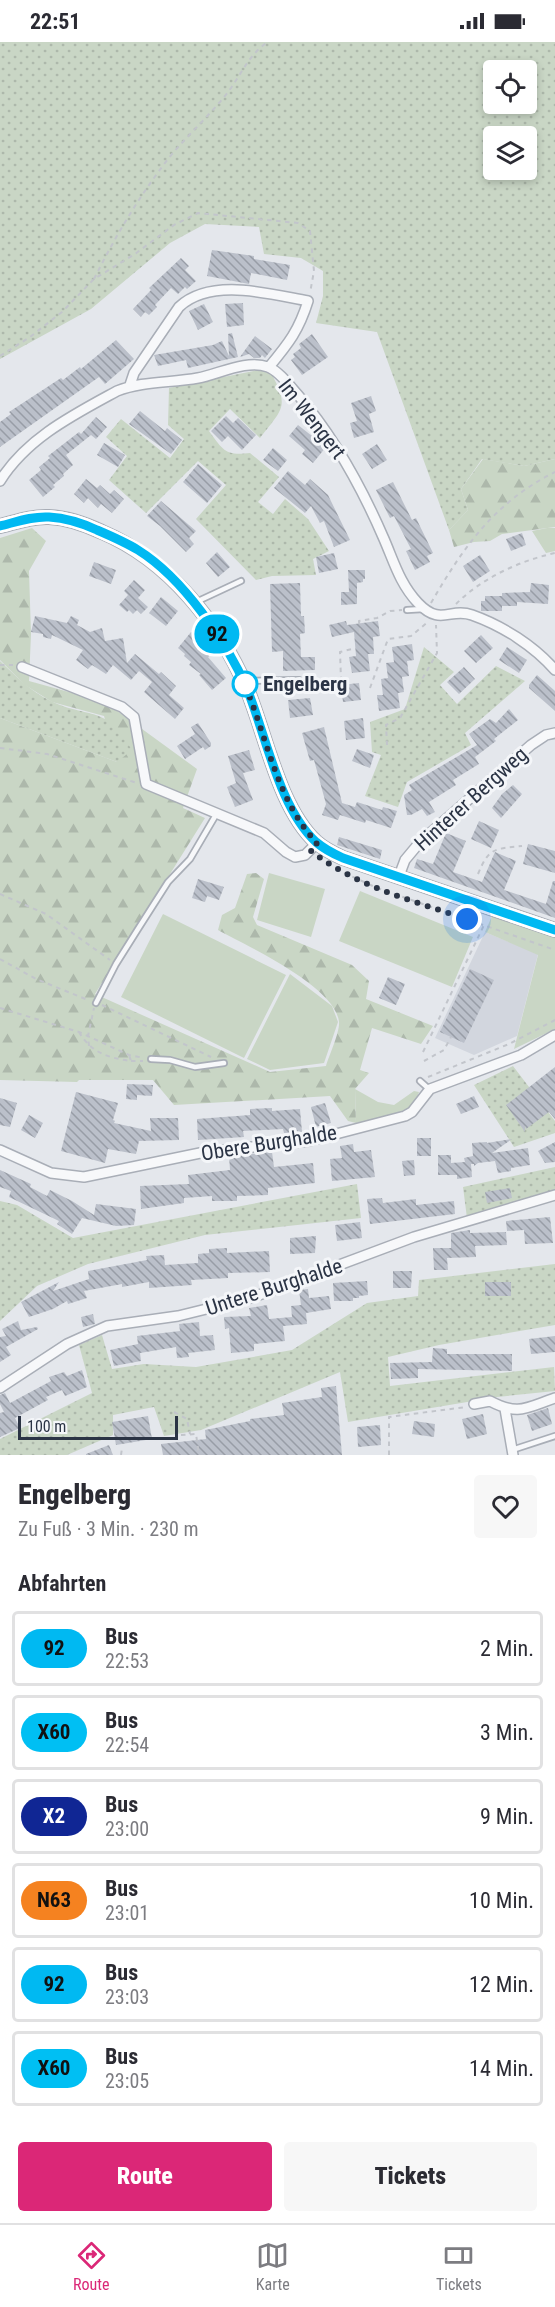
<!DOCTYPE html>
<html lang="de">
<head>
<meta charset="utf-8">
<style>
	body { margin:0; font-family:"Roboto Condensed",sans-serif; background:#f7f7f7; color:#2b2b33; height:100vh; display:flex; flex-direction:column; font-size:22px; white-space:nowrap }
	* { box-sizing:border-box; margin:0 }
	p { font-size:20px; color:#7c7c81 }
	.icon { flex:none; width:33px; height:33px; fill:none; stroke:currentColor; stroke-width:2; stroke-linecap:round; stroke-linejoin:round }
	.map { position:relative; height:1413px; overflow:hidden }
	.sheet { display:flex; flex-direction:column; background:#fff; flex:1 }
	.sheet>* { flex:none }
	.badge { padding:0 12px; border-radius:20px; font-size:21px; line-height:39px }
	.tools { position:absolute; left:483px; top:18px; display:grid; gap:12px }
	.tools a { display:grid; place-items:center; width:54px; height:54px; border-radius:6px; background:#fff; box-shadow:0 3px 9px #0003; font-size:30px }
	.scale { position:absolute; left:18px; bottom:15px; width:160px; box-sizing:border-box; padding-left:6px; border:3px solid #2b3445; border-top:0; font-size:16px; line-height:21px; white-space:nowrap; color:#2b3445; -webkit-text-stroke:4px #f4f6f9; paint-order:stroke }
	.you { position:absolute; width:30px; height:30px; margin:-15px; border:4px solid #fff; border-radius:50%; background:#1a73e8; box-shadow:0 0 0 9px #1a73e833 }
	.map>.badge { position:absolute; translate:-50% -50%; box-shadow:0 0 0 3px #fff }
	h2 { padding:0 18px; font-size:22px; line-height:54px }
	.round { display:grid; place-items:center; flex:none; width:63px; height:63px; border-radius:6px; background:#f7f7f7 }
	.headline { display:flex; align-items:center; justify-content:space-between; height:102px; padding:0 18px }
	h1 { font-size:28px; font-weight:800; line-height:45px }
	.action { display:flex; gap:12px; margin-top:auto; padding:12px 18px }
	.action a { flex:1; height:69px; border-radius:6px; background:#db2777; color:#fff; font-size:24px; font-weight:800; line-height:69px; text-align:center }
	.action a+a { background:#f7f7f7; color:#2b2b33 }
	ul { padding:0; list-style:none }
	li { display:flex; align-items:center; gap:18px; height:75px; margin:0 12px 9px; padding:0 6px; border:3px solid #e1e1e2; border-radius:6px }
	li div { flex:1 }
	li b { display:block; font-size:22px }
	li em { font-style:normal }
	li .badge { min-width:66px; font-weight:700; text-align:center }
	.status { display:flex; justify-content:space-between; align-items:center; height:42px; padding:0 30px; background:#fff; direction:ltr }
	.status svg { height:16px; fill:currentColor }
	.dock { display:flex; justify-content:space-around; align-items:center; height:84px; border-top:2px solid #e1e1e2; background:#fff; font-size:16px; color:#7c7c81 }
	.dock a { display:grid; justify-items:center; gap:3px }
	.dock .selected { color:#db2777 }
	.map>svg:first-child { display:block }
	.built { fill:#d2d6de }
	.grass { fill:#c9d6c5 }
	.forest { fill:url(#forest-firs) }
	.park { fill:url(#park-dots); fill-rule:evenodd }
	.building { fill:url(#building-back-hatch) }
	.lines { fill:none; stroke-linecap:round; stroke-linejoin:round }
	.service-casing { stroke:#a9aeb7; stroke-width:8 }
	.minor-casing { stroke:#a9aeb7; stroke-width:12 }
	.secondary-casing { stroke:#a9aeb7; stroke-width:16 }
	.path { stroke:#c2c5cb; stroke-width:2; stroke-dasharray:4.5 4.5; stroke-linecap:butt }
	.service { stroke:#f7f8fa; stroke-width:4.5 }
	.minor { stroke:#f7f8fa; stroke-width:9 }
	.secondary { stroke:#fff; stroke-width:14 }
	.line-casing { stroke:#fff; stroke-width:14 }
	.line { stroke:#00b9f2; stroke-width:9 }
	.walk { stroke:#2b3445; stroke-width:6; stroke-dasharray:0 10.8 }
	.stop-dot { fill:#fff; stroke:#00b9f2; stroke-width:3 }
	.labels { text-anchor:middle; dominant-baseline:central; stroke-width:6; stroke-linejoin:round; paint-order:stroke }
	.street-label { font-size:21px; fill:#2b3445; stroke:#f4f6f9 }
	.stop-label { font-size:21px; font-weight:bold; fill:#2b3445; stroke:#f4f6f9; text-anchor:start }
</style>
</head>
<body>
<div class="status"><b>22:51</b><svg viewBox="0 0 49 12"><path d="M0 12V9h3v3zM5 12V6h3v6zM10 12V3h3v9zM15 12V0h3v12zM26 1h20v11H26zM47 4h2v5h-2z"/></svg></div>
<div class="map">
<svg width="555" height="1413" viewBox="0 0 555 1413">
	<defs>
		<pattern id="forest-firs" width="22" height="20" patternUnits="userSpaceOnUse" patternTransform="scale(1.5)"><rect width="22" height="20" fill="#c9d6c5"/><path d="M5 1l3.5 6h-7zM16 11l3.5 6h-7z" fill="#adb8ab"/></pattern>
		<pattern id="park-dots" width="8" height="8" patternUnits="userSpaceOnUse" patternTransform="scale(1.5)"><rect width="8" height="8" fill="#c9d6c5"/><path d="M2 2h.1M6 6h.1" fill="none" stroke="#adb8ab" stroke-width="1.8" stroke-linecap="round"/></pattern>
		<pattern id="building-back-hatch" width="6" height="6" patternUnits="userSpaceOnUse" patternTransform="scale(1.5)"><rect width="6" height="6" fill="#bbc0ca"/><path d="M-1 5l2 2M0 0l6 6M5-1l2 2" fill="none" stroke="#989da6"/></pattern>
	</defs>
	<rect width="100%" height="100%" fill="#e4e7ec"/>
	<path class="built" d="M485 890 538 912 517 994 474 1013 435 996Z"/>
	<path class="grass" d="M547 486H555V509L546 511 532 489Z
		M269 831 325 847 311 895 257 878Z
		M360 849 473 895 452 945 339 899Z
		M163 872 286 933 244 1016 121 955Z
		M492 874 555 895V987L514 1007 538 913 485 890Z
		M290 932 332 964 338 980 324 1021 270 1028 247 1017Z
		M355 1047 378 1060 394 1063 414 1049 419 1050 413 1065 396 1074 356 1081Z"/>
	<path class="forest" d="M483 417 524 424 555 417V485L502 492 490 499 474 500 454 505 449 488 468 468 461 447Z
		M32 486 46 499 29 529 31 592 29 639 105 660 197 727 183 766 205 776 95 952 270 1030 326 1024C329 1014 340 990 339 980 336 945 247 904 218 888L222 873 235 866 247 832 256 831 264 837 253 875 257 883 352 923 369 939 366 957 433 984 421 1002 372 986 360 1028 369 1031 355 1047 356 1081 348 1079 330 1054 174 1063 153 1038H79L77 1040 0 1038V676L117 720 104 674 52 660 25 643 0 618V496Z"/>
	<path class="park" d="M0 0H555V417L524 424 482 417 461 447 468 468 449 488 377 290 316 281 323 254V229L301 216 264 212 259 185 205 182 170 201 91 267 0 317ZM494 28H526V62H494ZM494 94H526V128H494Z
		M258 328 270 329C290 365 283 366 260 396L230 367 209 389C223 408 225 414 250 411L279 435 258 460 273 472 285 457 308 477 329 509 313 517 316 533 272 534 256 538 196 477 226 443 198 419 146 471 109 438 127 414 106 395 121 377 170 416 184 397 168 383 169 346Z
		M424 605 454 630 440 643 457 662 496 624 525 639 465 691 471 703 407 740 398 765 365 754 381 713 372 710 370 680 405 667Z
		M0 619C16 634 31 650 51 659 91 678 104 661 132 708L117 720 0 676Z
		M513 1024 555 1079V1091L514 1105 474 1043Z
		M555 1125V1148L467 1176 463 1145Z
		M357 1142 361 1176 205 1193 88 1222 37 1244 0 1279V1159L17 1163 73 1196Z
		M555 1222V1283L439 1303 388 1315 390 1344 554 1325 555 1349 497 1355 348 1380 340 1330 201 1388 164 1394 154 1365 113 1373V1393L67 1413H0V1397L92 1351 79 1303 102 1293 112 1327 144 1322 196 1325 292 1308 367 1261 418 1254 419 1238Z"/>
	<path class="building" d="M212 208 254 214V217L290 223 287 238 251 231 249 242 207 234Z
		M181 216 189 224 185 228 196 239 187 247 185 245 178 252 171 246 155 263 157 265 149 273 145 270 141 275 133 267 151 248 149 246Z
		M243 261 244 283 227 285 225 262Z
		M204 262 213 280 198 288 189 269Z
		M232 291 238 315 188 326 186 318 158 324 154 313 213 303 222 299 229 314 228 292Z
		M312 292 328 315 302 333 291 318 295 315 293 312 301 306 299 302Z
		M255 294 272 307 265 316 262 313 260 316H254L249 312 240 315Z
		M116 298 134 317 105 342 99 335 0 405V380L11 372 9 370 61 336 63 338 80 325 81 327Z
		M371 354 376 369 369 372 374 390 354 396 350 381 357 379 351 361Z
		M140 369 165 389 167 386 182 398 171 412 129 382Z
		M226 374 233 381 238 376 256 393 242 408 228 394 222 400 211 389Z
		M96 375 107 385 96 397 91 393 66 413 73 423 63 432 64 434 53 443 55 445 43 455 29 438 41 428 39 425 50 416 48 414 79 390 81 392Z
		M298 383 326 405 313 421 302 412 305 408 289 394Z
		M104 401 125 413 118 425 97 413Z
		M377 402 387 418 372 427 362 412Z
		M273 406 287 418 278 429 263 418Z
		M198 422 222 443 207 461 183 440Z
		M288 429 305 443 310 437 328 453 350 498 334 505 324 479 320 481 311 464 305 471 274 446Z
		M86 437 97 446 100 443 110 452 114 448 124 457 112 471 101 462 98 466 88 456 84 461 74 452Z
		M393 440 412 478 416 476 433 511 427 514 430 520 415 528 406 509 411 507 394 474 390 476 376 448Z
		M161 459 196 489 189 496 194 502 186 510 160 484 147 474Z
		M522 491 526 503 511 509 506 497Z
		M217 510 230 525 218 535 206 521Z
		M334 511 338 527 319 531 316 515Z
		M480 513 490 529 473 540 463 524Z
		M94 520 116 528 111 542 89 534Z
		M348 528H365V537H363V540L357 541V562L341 563V550H349Z
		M134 538 145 548 138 556 148 565 141 572 137 568 133 572 129 568 127 570 119 563 128 553 124 549Z
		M300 541 301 574H304L305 591 300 592 301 615H315V628L283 629V609L272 610 270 542Z
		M531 541 549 543 548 562 517 560V564H502V569H481V559H485V554H502V551L530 550Z
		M161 555 178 569 166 584 149 571Z
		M35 574 67 581 71 574 79 578 77 583 90 590 102 586 105 599 123 596 127 621 135 612 159 632 161 630 176 644 169 653 184 666 175 677 144 650 152 640 139 629 131 638 113 623 106 632 92 623 88 627 76 618 83 608 52 593 51 597 43 595V592L31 590Z
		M346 579 347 583 378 579 380 594 373 595 374 612H368L370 629 352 631 349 615 356 614 354 590 332 595 329 583Z
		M191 590 198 596 197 598 205 604 203 607 210 613 208 615 226 636 212 648 199 633 201 632 189 623 191 620 184 614 185 612 178 606Z
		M481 593 493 606 476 621 464 609Z
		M412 602 414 618 407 619 409 634 402 635 404 650 398 651 400 666 379 669 377 653H383L381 637 388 636 386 621 394 620 392 605Z
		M507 605 527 618 519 631 499 618Z
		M464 625 475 637 459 652 447 640Z
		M537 633 555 649V669L529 646V643Z
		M359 641 361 658 343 660 341 643Z
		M310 656 313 673 290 676 288 658Z
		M509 667 518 678 494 697 496 699 475 715 479 722 453 738 456 743 429 760 435 770 427 774 422 767 411 773H407L404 753 412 748 409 743 477 703 469 692 490 677 496 681Z
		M363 676 365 696 346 698 344 679Z
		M198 681 211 701V704L205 708 203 705 185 717 177 704 195 692 191 685Z
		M324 685 342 761 355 765 357 760 382 768 383 765 397 769 391 786 366 778 365 781 340 773 338 778 322 773 326 762 314 718 310 719 302 691Z
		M357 707 374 713 370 726 352 719Z
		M249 708 255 728 243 731 253 758 235 765 227 745 236 741 228 714Z
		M513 743 522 752 501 776 492 766 502 752Z
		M479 779 499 788 491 806 471 797Z
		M446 791 466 799 453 830 482 840 495 810 516 819 504 848 546 862 553 839H555V876L414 826 417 817 433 822Z
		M339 795 382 808 380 817 337 803Z
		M528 802 555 809V831L523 822Z
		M198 837 224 845 219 858 207 854 205 860 192 856Z
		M470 927 494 938 464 1001 440 990Z
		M388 935 405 942 396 963 379 956Z
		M555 1025V1077L549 1070 526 1087 525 1084V1090L506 1063Z
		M127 1042 153 1043 152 1054 137 1053V1058L126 1057Z
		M76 1050 118 1061 113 1078 115 1079 114 1081 151 1089 150 1076H178L179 1098 139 1099 136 1112 108 1107 105 1121 61 1109Z
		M474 1054 479 1065 461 1072 456 1062Z
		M0 1056 17 1061 10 1085 0 1083Z
		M325 1061 331 1081 316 1085 311 1065Z
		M272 1066V1069L300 1067 302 1090 284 1091 283 1087 243 1089 244 1095 198 1098 197 1077 250 1073V1067Z
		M29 1073 43 1081 35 1096 21 1088Z
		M417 1096H431V1114H417Z
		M512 1097 492 1111 528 1106 530 1123 511 1126V1129L498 1131 495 1119 478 1121 474 1124V1122H471L472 1135 457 1137V1133H438V1113H451V1121L465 1120 464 1116 473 1114 472 1101 487 1100V1101Z
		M555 1100V1120L545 1121 538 1109Z
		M353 1102 354 1110 371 1108 375 1135 332 1139 330 1117 342 1116 340 1104Z
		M272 1110 274 1125 313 1121 315 1141 268 1146V1153L237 1154V1159H212V1154L184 1156V1161L141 1167 140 1144 189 1142 188 1133 230 1128 229 1114Z
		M414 1118 415 1133 404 1134 402 1119Z
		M0 1128 31 1142 30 1145 47 1154 50 1148 72 1159 94 1173 96 1162 136 1167 134 1183 116 1184 82 1176 72 1192 57 1182 59 1179 9 1155 11 1149 0 1145Z
		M510 1146 512 1156 487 1161 485 1150Z
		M382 1156 383 1161 416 1157V1163L454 1159 455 1172 370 1182 367 1157Z
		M550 1175 553 1201 525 1202 524 1188 507 1189 506 1179Z
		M360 1180 362 1196 337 1199 335 1183Z
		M470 1188V1191L506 1190 507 1203 475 1204 476 1215 447 1216 448 1228H434L433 1206H451V1191Z
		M316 1194 315 1211 290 1212V1196Z
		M227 1206V1211L269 1209 270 1230 228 1231V1236L191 1238 192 1243 149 1246V1240L122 1245V1242L84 1249 87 1256 68 1262 67 1259 53 1267 29 1275 21 1260 59 1240 53 1249 89 1237 88 1229 147 1218 146 1214 164 1213 165 1223 198 1221V1212L209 1211V1207Z
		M393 1229H412L411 1246H393Z
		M367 1239 368 1253 359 1254V1256H353V1259H334L333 1241Z
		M485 1240H511V1254H485Z
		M308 1247 309 1256 329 1254 331 1267 306 1271 307 1282 283 1284 285 1299 254 1302V1309L231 1311 229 1286 225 1287 224 1275 251 1274 249 1266 267 1263 269 1277 292 1275 291 1264 301 1263 299 1248Z
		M93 1272 95 1282 83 1285 81 1275Z
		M18 1279 21 1288 37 1285 38 1287 6 1305 11 1313 0 1320V1295L6 1294 2 1287Z
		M199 1280 200 1294 213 1293 215 1308 188 1311 189 1315 177 1316 176 1305 140 1311 141 1319 114 1324 110 1308 138 1302 137 1294 180 1289 179 1282Z
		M555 1294V1310L531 1312 529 1297Z
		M433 1306 447 1307V1312H512V1329L418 1327V1336L391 1337 390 1321 432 1320Z
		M82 1328 87 1345 65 1354 62 1348 46 1355 48 1358 15 1376 20 1386 0 1395V1371L4 1370 0 1362V1353L5 1351 10 1361 51 1339 49 1335 64 1330 67 1334Z
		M336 1344 342 1413H163L161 1402 206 1397 205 1388 250 1379V1377L284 1373 282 1361 322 1355 321 1346Z
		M548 1366 552 1382 532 1389 527 1373Z
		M483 1372 487 1392 467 1397 462 1377Z
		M148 1374 152 1397 116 1403 112 1380Z
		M414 1379 435 1382 434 1395 412 1392Z
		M380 1383 381 1403 358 1405 357 1385Z
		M109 1403 113 1413H86V1412Z"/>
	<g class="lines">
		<g class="service-casing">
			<path id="service" d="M196 560 241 539
				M407 568 424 567
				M246 639 299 638
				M96 961 116 922 138 887 168 840 190 817 217 771
				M151 1017 170 1018 195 1025 224 1021
				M420 1039 429 1047
				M512 1408 555 1394"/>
		</g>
		<g class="minor-casing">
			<path id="minor" d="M130 343 134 331 179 265C211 235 269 252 308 259 299 288 289 301 269 325
				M0 439C27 396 73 373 117 349 142 339 171 341 198 336 219 332 247 317 268 325 279 329 290 344 298 353 334 395 362 446 384 497 394 520 400 542 418 561 441 585 450 565 472 573 503 584 534 604 555 628
				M22 625 122 665 134 675 146 742 264 791 286 810 295 815 305 813 317 801
				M399 834 405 818 420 800 531 703 546 693 555 691
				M0 1108 51 1131 84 1135 205 1110 309 1099 405 1074 412 1070 430 1047 521 1013 555 993
				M0 1346 67 1302 107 1284 178 1274 251 1256 414 1195 555 1153
				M474 1362 490 1359C518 1374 526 1366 555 1356
				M505 1367 513 1413"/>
		</g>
		<g class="secondary-casing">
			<path id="secondary" d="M0 484C16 480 32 474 49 475 68 476 85 482 102 490 168 518 219 581 247 647 266 693 279 766 316 800 324 807 334 812 343 816L555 888"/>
		</g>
		<path class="path" d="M94 237C116 193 141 151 172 112 190 91 211 72 228 50 241 33 249 12 268 0
			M0 314 30 295 62 270 94 237 135 212 174 183 198 171 298 181 310 189 314 229 310 251
			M431 561C464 504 495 460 555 430
			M456 562C482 536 519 519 555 511
			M360 591 359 579 377 576 390 569 402 568
			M0 623H13
			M307 639V645H313V639H318L319 644H324V638L341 637 340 610 352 607
			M370 646 388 597 411 594 429 579
			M387 703 386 683 400 676 437 611 436 583
			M0 706 47 712 137 741
			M336 827 377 846 555 908
			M478 832C489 805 495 807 522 804
			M0 852 46 872 110 918
			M0 917 36 937 88 958
			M102 963 211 1015
			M0 966 79 990 129 1013 144 1016
			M79 990C91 1011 109 1016 131 1019L129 1013
			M89 1004 88 994 94 966
			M423 1010 484 883
			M131 1019H143
			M424 1019 444 1008 451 995
			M428 1035 509 1002 555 978
			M174 1370 187 1377 190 1392
			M181 1393 196 1392 199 1413
			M121 1413 122 1406
			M389 1413V1375L466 1365"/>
		<use href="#service" class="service"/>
		<use href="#minor" class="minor"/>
		<use href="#secondary" class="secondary"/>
	</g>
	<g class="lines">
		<g class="line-casing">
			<path id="line" d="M0 484C16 480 32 474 49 475 66 476 82 481 97 488 111 494 125 500 138 508 183 536 227 600 247 647 266 693 279 766 316 800 324 807 334 812 343 816L555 888"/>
		</g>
		<use href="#line" class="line"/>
		<path class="walk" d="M245 642 243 639C267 692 275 757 317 801L310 808C355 844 413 859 467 877"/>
	</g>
	<circle class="stop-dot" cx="245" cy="642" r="12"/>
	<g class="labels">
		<g class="street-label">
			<text transform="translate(312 377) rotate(52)">Im Wengert</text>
			<text transform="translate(471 757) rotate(-42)">Hinterer Bergweg</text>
			<text transform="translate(269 1101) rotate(-9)">Obere Burghalde</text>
			<text transform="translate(274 1245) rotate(-18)">Untere Burghalde</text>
		</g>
		<g class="stop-label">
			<text x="263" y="642">Engelberg</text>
		</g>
	</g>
</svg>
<div class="tools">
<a><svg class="icon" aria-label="locate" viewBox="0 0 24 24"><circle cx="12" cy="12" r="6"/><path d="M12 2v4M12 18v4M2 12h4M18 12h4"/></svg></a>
<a><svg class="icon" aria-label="layers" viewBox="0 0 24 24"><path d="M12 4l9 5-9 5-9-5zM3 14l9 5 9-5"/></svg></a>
</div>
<div class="scale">100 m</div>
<div class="you" style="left:467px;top:877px"></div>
<b class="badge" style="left:217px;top:592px;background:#00b9f2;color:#111">92</b>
</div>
<section class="sheet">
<div class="headline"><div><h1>Engelberg</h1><p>Zu Fuß · 3 Min. · 230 m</p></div><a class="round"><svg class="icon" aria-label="heart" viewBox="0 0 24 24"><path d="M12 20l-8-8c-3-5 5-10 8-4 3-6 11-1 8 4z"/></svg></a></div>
<h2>Abfahrten</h2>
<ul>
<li><span class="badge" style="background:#00b9f2;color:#111">92</span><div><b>Bus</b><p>22:53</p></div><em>2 Min.</em></li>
<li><span class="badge" style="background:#00bff3;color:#111">X60</span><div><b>Bus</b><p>22:54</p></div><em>3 Min.</em></li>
<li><span class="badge" style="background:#102694;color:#fff">X2</span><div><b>Bus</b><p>23:00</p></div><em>9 Min.</em></li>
<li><span class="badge" style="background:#f58220;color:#111">N63</span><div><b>Bus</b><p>23:01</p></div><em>10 Min.</em></li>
<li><span class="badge" style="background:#00b9f2;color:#111">92</span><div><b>Bus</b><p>23:03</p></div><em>12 Min.</em></li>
<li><span class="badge" style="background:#00bff3;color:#111">X60</span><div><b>Bus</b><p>23:05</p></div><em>14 Min.</em></li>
</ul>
<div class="action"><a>Route</a><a>Tickets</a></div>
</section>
<nav class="dock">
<a class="selected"><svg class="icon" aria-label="directions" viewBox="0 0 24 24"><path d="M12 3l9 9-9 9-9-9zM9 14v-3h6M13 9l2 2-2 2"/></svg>Route</a>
<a><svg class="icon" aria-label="map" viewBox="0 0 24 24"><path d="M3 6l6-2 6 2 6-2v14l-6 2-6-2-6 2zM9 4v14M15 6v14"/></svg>Karte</a>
<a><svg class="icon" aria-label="tickets" viewBox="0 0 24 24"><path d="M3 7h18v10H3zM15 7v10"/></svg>Tickets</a>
</nav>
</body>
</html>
